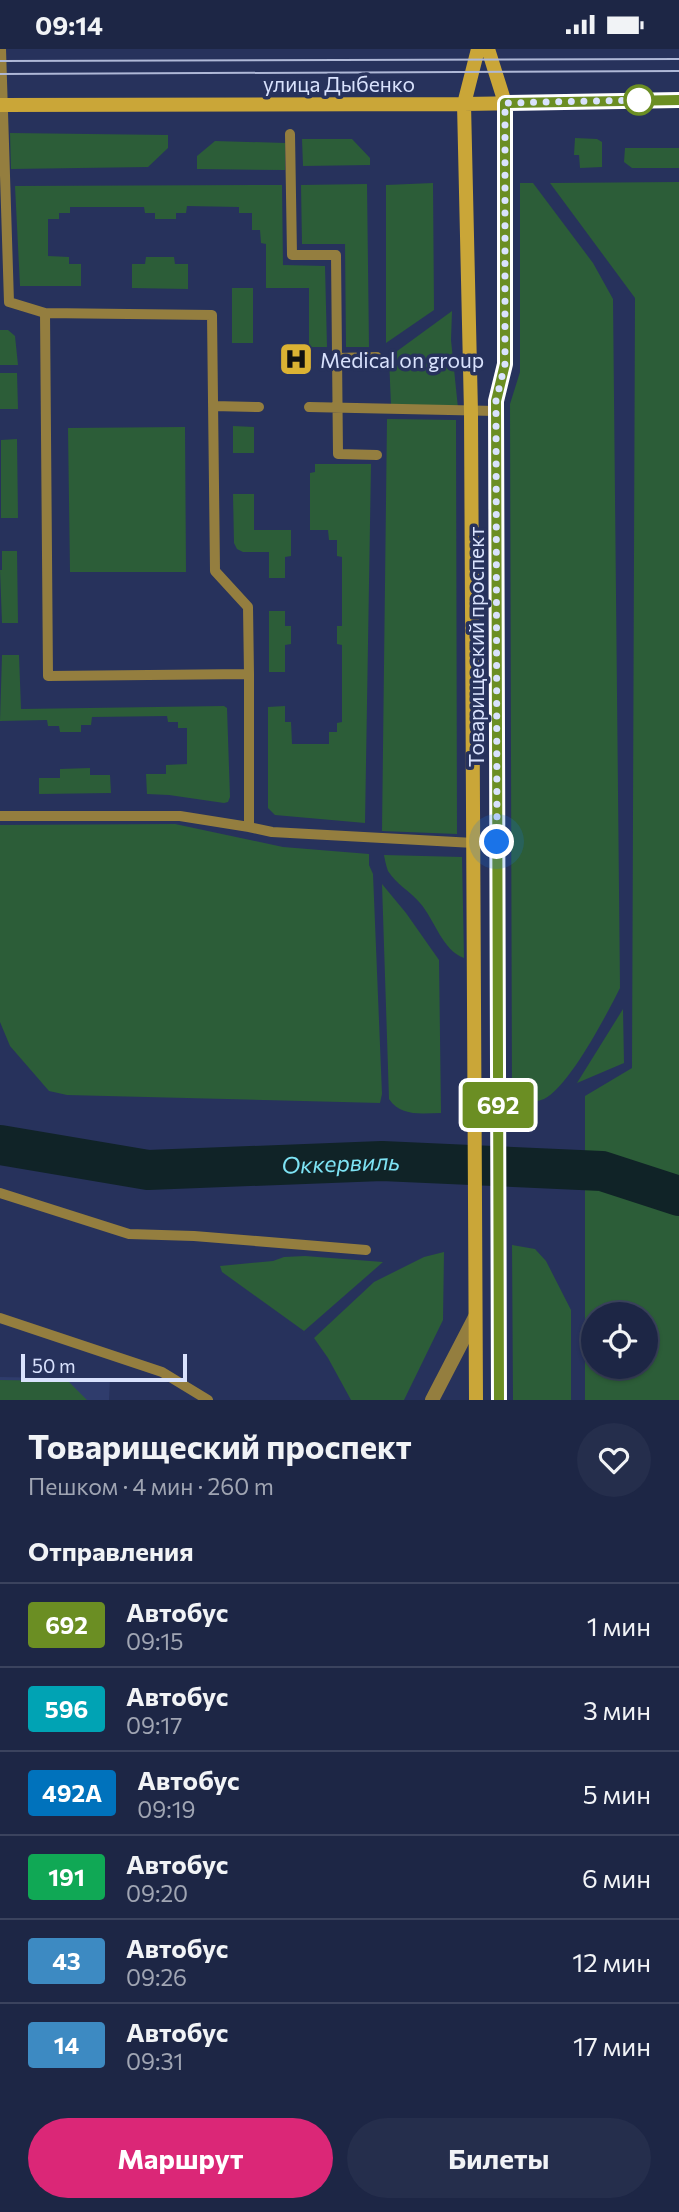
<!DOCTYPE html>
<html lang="ru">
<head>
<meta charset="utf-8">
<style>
	body { margin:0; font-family:Commissioner,sans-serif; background:#252e4c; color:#f1f3f6; height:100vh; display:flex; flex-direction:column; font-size:26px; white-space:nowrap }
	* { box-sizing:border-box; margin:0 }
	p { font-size:23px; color:#a0a5b3 }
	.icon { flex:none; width:38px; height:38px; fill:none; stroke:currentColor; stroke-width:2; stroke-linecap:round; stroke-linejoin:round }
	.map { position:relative; height:1351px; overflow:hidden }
	.panel { display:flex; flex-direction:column; background:#1d2645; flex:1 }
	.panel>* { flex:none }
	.badge { padding:0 14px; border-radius:5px; font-size:24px; line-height:46px }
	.buttons { position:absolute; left:581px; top:1253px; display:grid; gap:14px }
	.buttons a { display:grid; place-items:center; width:77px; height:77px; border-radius:50%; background:#1d2645; box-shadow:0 2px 5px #0004,0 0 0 2px #3b435e; font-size:35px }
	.scale { position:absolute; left:21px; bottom:18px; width:166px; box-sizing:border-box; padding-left:7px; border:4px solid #d9e2fd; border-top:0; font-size:19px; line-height:24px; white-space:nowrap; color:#d9e2fd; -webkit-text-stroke:5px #27325c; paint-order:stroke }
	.you { position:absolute; width:35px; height:35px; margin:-18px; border:5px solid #fff; border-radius:50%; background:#1a73e8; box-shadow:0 0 0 10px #1a73e833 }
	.map>.badge { position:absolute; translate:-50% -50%; box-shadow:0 0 0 4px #fff }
	h2 { padding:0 28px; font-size:26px; line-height:63px }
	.round { display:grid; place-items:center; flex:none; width:74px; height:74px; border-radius:37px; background:#252e4c }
	.overview { display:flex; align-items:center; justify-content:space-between; height:119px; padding:0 28px }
	h1 { font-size:33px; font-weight:700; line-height:52px }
	.action { display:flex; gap:14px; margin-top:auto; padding:14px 28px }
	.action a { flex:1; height:80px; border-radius:42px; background:#db2777; color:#fff; font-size:28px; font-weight:700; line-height:80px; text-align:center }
	.action a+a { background:#252e4c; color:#f1f3f6 }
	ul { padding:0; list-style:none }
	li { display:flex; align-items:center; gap:21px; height:84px; padding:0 28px; border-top:2px solid #3b435e }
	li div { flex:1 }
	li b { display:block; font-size:26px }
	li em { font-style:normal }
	li .badge { min-width:77px; font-weight:700; text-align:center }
	.status { display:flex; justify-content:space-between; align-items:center; height:49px; padding:0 35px; background:#1d2645; direction:ltr }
	.status svg { height:19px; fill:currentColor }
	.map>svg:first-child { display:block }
	.built { fill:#2f3c6c }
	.green { fill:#2c5d38; fill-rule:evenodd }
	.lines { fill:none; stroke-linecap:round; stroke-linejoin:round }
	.river { stroke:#102327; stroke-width:40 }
	.lane { stroke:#947e3f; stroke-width:10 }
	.street { stroke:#947e3f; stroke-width:14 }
	.secondary { stroke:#caa638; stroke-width:14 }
	.tram { stroke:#afb8d7; stroke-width:2 }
	.line-casing { stroke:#fff; stroke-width:16 }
	.line { stroke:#6b8e23; stroke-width:10 }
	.walk { stroke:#d9e2fd; stroke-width:7; stroke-dasharray:0 12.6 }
	.stop-dot { fill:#fff; stroke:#6b8e23; stroke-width:3.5 }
	.labels { text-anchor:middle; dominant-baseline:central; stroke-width:7; stroke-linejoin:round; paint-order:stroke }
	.street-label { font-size:21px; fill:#d9e2fd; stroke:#27325c }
	.poi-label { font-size:21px; fill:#d9e2fd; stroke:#27325c; text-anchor:start }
	.water-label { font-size:23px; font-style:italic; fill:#7ee3f4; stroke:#27325c }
</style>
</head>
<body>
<div class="status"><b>09:14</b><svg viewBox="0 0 49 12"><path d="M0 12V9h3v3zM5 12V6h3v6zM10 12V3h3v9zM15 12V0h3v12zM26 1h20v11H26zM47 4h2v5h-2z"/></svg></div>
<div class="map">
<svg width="679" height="1351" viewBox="0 0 679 1351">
	<rect width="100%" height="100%" fill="#27325c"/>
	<path class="built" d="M0 1328 110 1330 109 1351H0Z"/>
	<path class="green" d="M10 84 168 86V99L148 118 11 120Z
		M575 89 597 90 602 93V118L580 119 579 106H574Z
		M302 90H352L370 109V116L303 117Z
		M215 92 285 94V121L197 120V107Z
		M625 99H679V119H632L624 113Z
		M679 133V1351H585V1047L632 1019 635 249 550 134ZM646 1265V1318H593V1265Z
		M433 134 434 261 386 294V136Z
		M520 134H533L593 214 613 250 620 939C607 965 569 1038 544 1050 534 1054 523 1054 512 1054L510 355 520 323Z
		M367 135 369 298H346L345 195H302L301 136Z
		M282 136 283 216 325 217 327 298H309V239H266V195L261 194 260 181H252V164H239V158L187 157 186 164H176V170H155V164H145L144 158H70V164H59V170H48V207L69 208V215H81V237H20L15 137Z
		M146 208H174L175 215H188V240L132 239V215H145Z
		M232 239H253V294H232Z
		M452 262 451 291 458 359 391 357 389 308Z
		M0 281H8L15 287 18 316H0Z
		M0 324H17L18 360H0Z
		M387 370 456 371 457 785 382 782Z
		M233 377 254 378V404H233Z
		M185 378 186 523H70L68 379Z
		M17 390 18 469H1V391Z
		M315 415H371L365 774 275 766 268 759V658L285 657V673H291L292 695H329V683H337V674L342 673V596L337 595V577H342V508L337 507V491H329L328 481H310V424L315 423Z
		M233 445H254V481H291V507L285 508V529H269V503H243L237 500 234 494Z
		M2 502H17L18 574H2L0 521H2Z
		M269 562H285V577H291V595L285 596V623H269Z
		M2 606H19L21 660 224 657 227 659 230 748 228 753 224 754 169 746 147 745 146 725H166V716L187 715V679H178V673H168L167 667 92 668 91 676H81V683H60L59 677H48L47 671 0 672Z
		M90 719V726H110L111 744 39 745V729H60V720Z
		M175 775 283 798 369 805V816L373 825 382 1045 380 1054 67 1046 49 1042 10 997 0 973V776Z
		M384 806 462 808 464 909C442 901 435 871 420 854 410 842 396 835 388 822 386 817 385 811 384 806Z
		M382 835 406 864 439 911 441 1064C421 1064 401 1068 389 1050Z
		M623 960 624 1014 577 1034Z
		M512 1196 535 1200 546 1212 571 1261V1351H513Z
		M444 1203 443 1271 404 1351H351L328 1309 314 1289 374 1233 424 1208Z
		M305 1207 383 1213 304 1282 222 1223 220 1217 273 1212 284 1208Z
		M0 1331 68 1332 87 1351H0Z"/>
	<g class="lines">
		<path class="river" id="s1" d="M0 1096 148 1121 382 1112 602 1122 679 1147"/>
		<path class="lane" d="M1 0 9 253 45 264 48 627 249 625V778L272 783 474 794 497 793
			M290 85 292 206H336L338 405 377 406
			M45 264 212 266 215 522 248 558 249 625
			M337 309 377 308
			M213 357 259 358
			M309 358 496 362
			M0 767H180L249 778
			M0 1144 129 1185 194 1187 366 1201
			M0 1269 162 1323 208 1351"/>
		<path class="street" d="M432 1351 475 1268"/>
		<path class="secondary" d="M488 0 505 54 506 104 505 315 496 352 499 1351
			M0 56 464 55 679 51
			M476 1351 471 363 464 55 478 0"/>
		<path class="tram" d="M0 12 679 10
			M0 25 679 22"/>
	</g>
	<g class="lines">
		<g class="line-casing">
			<path id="line" d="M499 1351 496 352 505 315V54L679 51"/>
		</g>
		<use href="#line" class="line"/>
		<path class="walk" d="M497 793 496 352 505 315V54L639 51"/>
	</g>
	<defs>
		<g id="hospital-square" transform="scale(1.75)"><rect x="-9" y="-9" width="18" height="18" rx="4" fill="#dbb233" stroke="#27325c"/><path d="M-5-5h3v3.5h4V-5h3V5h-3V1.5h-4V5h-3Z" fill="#111"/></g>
	</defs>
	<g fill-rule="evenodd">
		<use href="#hospital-square" x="296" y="310"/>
	</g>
	<circle class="stop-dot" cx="639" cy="51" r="14"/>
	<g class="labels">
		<g class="street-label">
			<text x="339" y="34">улица Дыбенко</text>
			<text transform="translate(475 598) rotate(-90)">Товарищеский проспект</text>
		</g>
		<g class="poi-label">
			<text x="320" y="310">Medical on group</text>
		</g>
		<g class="water-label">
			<text stroke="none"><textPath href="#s1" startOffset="343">Оккервиль</textPath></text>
		</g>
	</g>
</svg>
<div class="buttons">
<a><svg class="icon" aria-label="locate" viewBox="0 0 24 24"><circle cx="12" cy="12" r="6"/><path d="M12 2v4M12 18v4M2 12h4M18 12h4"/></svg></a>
</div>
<div class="scale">50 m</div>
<div class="you" style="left:497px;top:793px"></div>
<b class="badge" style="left:498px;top:1056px;background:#6b8e23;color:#fff">692</b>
</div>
<section class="panel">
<div class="overview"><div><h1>Товарищеский проспект</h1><p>Пешком · 4 мин · 260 m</p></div><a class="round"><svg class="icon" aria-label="heart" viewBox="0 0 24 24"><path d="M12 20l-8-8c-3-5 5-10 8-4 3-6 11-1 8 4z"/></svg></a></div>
<h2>Отправления</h2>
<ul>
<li><span class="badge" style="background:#6b8e23;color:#fff">692</span><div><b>Автобус</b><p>09:15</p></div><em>1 мин</em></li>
<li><span class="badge" style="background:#00a3b4;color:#fff">596</span><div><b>Автобус</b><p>09:17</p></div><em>3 мин</em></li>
<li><span class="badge" style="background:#0072bc;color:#fff">492А</span><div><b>Автобус</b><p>09:19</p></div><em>5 мин</em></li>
<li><span class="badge" style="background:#10a855;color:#fff">191</span><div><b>Автобус</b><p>09:20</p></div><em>6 мин</em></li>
<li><span class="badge" style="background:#3d8ac2;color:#fff">43</span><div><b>Автобус</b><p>09:26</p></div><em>12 мин</em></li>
<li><span class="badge" style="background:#3d8ac2;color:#fff">14</span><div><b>Автобус</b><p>09:31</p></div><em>17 мин</em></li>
</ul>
<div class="action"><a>Маршрут</a><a>Билеты</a></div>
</section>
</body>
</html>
